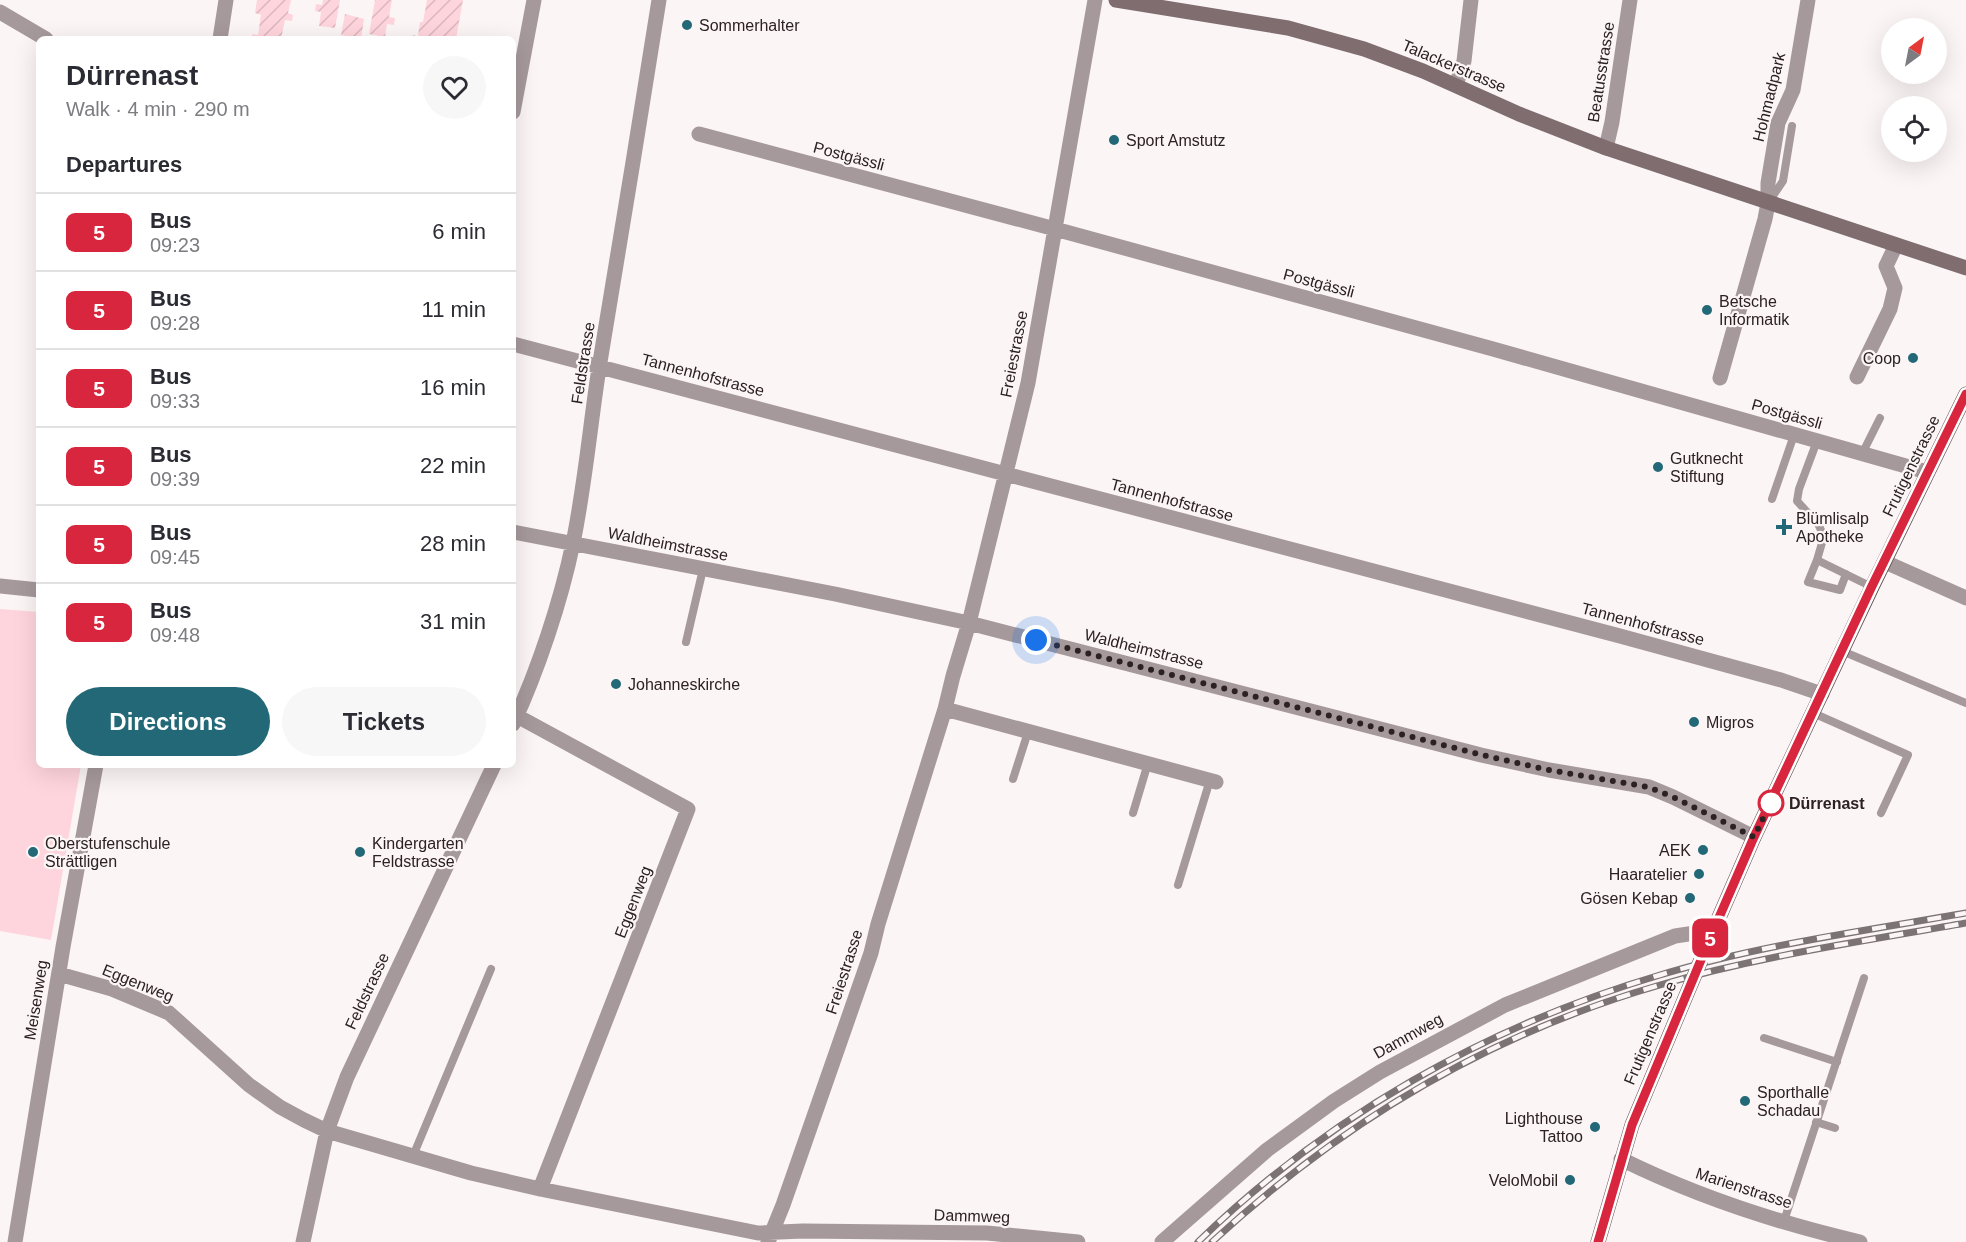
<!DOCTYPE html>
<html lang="en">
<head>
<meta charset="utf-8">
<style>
	body { margin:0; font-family:Arial,sans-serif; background:#f7f7f7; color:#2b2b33; height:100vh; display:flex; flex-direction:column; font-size:22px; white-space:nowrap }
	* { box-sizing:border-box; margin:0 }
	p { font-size:20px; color:#7c7c81 }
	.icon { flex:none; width:33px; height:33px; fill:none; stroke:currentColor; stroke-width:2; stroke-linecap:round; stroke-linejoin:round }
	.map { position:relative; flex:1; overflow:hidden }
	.sheet { position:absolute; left:36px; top:36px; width:480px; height:732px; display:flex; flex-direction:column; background:#fff; border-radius:9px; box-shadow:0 6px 24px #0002 }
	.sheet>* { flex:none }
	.badge { padding:0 12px; border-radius:9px; font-size:21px; line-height:39px }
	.needle { width:39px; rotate:32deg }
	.buttons { position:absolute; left:1881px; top:18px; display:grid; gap:12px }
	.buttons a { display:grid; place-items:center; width:66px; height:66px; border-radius:50%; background:#fff; box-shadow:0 6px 24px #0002; font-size:30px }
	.you { position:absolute; width:30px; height:30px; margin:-15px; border:4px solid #fff; border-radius:50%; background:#1a73e8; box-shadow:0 0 0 9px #1a73e833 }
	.map>.badge { position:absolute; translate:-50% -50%; box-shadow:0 0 0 3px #fff }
	h2 { padding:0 30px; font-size:22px; line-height:54px }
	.round { display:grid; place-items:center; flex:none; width:63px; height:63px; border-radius:32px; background:#f7f7f7 }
	.summary { display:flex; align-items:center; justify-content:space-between; height:102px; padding:0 30px }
	h1 { font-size:28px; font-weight:700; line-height:45px }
	.action { display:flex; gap:12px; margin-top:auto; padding:12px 30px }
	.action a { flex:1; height:69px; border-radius:36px; background:#226877; color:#fff; font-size:24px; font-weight:700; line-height:69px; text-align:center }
	.action a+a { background:#f7f7f7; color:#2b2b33 }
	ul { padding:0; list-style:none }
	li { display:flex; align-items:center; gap:18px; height:78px; padding:0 30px; border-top:2px solid #e1e1e2 }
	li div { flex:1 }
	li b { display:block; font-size:22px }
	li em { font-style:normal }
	li .badge { min-width:66px; font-weight:700; text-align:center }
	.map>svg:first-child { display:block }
	.grass { fill:#ffd5dd }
	.garden { fill:url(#garden-furrows) }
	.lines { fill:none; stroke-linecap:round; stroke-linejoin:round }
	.service { stroke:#a6999c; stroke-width:8 }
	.minor { stroke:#a6999c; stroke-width:15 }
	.secondary { stroke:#7f6d70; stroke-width:15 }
	.primary { stroke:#634e52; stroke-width:15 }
	.rail-casing { stroke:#7c7375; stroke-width:7 }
	.rail { stroke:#fbf5f6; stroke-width:4.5; stroke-dasharray:14; stroke-linecap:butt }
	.line-casing { stroke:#fff; stroke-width:14 }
	.line { stroke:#d7263d; stroke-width:9 }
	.walk { stroke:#2c2123; stroke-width:6; stroke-dasharray:0 10.8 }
	.poi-dot { fill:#226877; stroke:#fbf5f6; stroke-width:2 }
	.stop-dot { fill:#fff; stroke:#d7263d; stroke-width:3 }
	.labels { text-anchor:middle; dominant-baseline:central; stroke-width:4.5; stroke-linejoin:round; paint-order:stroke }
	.poi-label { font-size:16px; fill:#2c2123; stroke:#fbf5f6; text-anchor:start }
	.street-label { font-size:16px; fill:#2c2123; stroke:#fbf5f6 }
	.stop-label { font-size:16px; font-weight:bold; fill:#2c2123; stroke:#fbf5f6; text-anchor:start }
</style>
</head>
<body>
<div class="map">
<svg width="1966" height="1242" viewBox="0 0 1966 1242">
	<defs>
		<pattern id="garden-furrows" width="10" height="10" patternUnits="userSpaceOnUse" patternTransform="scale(1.5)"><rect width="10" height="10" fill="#ffd5dd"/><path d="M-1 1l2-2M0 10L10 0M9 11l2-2" fill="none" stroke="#dbb7bd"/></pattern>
	</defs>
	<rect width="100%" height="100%" fill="#fbf5f6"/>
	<path class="grass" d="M0 609 39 612V765H81L51 940 0 931Z"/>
	<path class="garden" d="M257 0H291L288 13 293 15 292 21 285 20 281 39H252V34L258 35 261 15 255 13Z
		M323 0H340L335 28 319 26 321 12 315 11 316 4 322 5Z
		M375 0H392L389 17 395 18 394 25 387 24 385 37 369 34Z
		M427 0H463L456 39H412L413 35 420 37 418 35 420 22H423Z
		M345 14 364 19 361 39 341 35Z"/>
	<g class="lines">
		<path class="service" d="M1770 200 1783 181 1792 126
			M1817 441 1799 489 1797 501 1818 524 1824 536 1817 560 1872 587
			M1862 454 1880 418
			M1772 499 1794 435
			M1817 560 1808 582 1840 590 1846 574
			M686 642 703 569
			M1842 651 1966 703
			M1813 713 1908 755 1881 813
			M1013 779 1028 732
			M1133 813 1148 763
			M1178 885 1210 780
			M1764 1038 1837 1062
			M1816 1122 1835 1128
			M413 1156 491 969
			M1784 1221 1864 978"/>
		<path class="minor" d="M0 12 46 39
			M220 39 226 0
			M1456 85 1464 61 1471 0
			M513 112 534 0
			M699 134 1055 229 1493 349 1927 472
			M1606 148 1612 122 1630 0
			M513 344 1620 636 1781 680 1822 694
			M1857 377 1890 309 1895 288 1886 266 1896 245
			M1720 378 1765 219 1768 203V183L1778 123 1793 90 1808 0
			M513 532 835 594 969 623 1481 755 1549 770 1649 787 1673 797 1754 837
			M1885 562 1966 598
			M0 586 39 590
			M945 709 1216 782
			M517 716 688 809 540 1189
			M513 724C538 670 561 601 573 543 585 485 590 426 599 368 619 245 640 123 659 0
			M59 974 112 989 169 1013 249 1085 280 1107 304 1120 327 1131 471 1173 540 1189 758 1233 803 1231 987 1233 1078 1242
			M1621 1159C1696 1196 1778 1223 1860 1242
			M15 1242 63 947 96 765
			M303 1242 327 1131 347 1077 494 765
			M768 1242 783 1205 871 953 878 924 945 709 953 676 969 623 1028 383 1095 0
			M1162 1242 1267 1150 1334 1101 1380 1072 1505 1005 1675 936 1695 933 1711 936"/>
		<path class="secondary" d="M1116 0 1288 28 1364 49 1423 71 1519 114 1606 148 1966 268"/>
		<path class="primary" d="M1598 1242 1632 1125 1711 936 1754 837 1872 587 1966 394"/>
		<g class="rail-casing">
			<path id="rail" d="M1198 1242C1328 1116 1487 1026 1660 975 1759 945 1864 931 1966 913
				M1212 1242C1342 1122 1489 1034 1660 985 1760 956 1864 941 1966 923"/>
		</g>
		<use href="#rail" class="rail"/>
	</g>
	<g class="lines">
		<g class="line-casing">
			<path id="line" d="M1598 1242 1632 1125 1711 936 1754 837 1872 586 1966 394"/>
		</g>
		<use href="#line" class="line"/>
		<path class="walk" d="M1036 640 1482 755 1549 770 1648 787 1673 797 1754 837 1774 796 1771 803"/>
	</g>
	<g class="poi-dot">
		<circle cx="687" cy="25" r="6"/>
		<circle cx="1114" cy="140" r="6"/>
		<circle cx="1707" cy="310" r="6"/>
		<circle cx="1913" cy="358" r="6"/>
		<circle cx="1658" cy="467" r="6"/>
		<path d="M1781 518h6v6h6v6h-6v6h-6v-6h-6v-6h6z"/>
		<circle cx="616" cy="684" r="6"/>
		<circle cx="1694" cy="722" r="6"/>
		<circle cx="1703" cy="850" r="6"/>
		<circle cx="33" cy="852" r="6"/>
		<circle cx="360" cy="852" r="6"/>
		<circle cx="1699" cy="874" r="6"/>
		<circle cx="1690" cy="898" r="6"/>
		<circle cx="1745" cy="1101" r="6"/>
		<circle cx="1595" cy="1127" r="6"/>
		<circle cx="1570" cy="1180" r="6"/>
	</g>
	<circle class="stop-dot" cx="1771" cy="803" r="12"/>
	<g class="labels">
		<g class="poi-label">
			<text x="699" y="25">Sommerhalter</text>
			<text x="1126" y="140">Sport Amstutz</text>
			<text x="1719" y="301">Betsche<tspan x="1719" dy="18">Informatik</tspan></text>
			<text x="1901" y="358" text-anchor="end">Coop</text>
			<text x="1670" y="458">Gutknecht<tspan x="1670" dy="18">Stiftung</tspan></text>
			<text x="1796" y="518">Blümlisalp<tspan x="1796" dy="18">Apotheke</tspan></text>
			<text x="628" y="684">Johanneskirche</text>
			<text x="1706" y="722">Migros</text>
			<text x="45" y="843">Oberstufenschule<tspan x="45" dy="18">Strättligen</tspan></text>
			<text x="372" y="843">Kindergarten<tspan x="372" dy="18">Feldstrasse</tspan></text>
			<text x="1691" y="850" text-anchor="end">AEK</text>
			<text x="1687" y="874" text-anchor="end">Haaratelier</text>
			<text x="1678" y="898" text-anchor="end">Gösen Kebap</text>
			<text x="1757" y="1092">Sporthalle<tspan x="1757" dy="18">Schadau</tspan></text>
			<text x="1583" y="1118" text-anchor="end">Lighthouse<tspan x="1583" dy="18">Tattoo</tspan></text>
			<text x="1558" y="1180" text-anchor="end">VeloMobil</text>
		</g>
		<g class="street-label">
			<text transform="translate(1454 66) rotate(23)">Talackerstrasse</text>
			<text transform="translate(1601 72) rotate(-81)">Beatusstrasse</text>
			<text transform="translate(1769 97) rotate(-76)">Hohmadpark</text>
			<text transform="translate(849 156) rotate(15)">Postgässli</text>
			<text transform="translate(1319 283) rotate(15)">Postgässli</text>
			<text transform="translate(1014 354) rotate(-79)">Freiestrasse</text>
			<text transform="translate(583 363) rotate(-81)">Feldstrasse</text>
			<text transform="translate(703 375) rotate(15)">Tannenhofstrasse</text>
			<text transform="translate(1787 414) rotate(16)">Postgässli</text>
			<text transform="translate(1911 466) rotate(-64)">Frutigenstrasse</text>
			<text transform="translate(1172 500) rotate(15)">Tannenhofstrasse</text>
			<text transform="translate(668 544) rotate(11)">Waldheimstrasse</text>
			<text transform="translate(1643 624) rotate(15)">Tannenhofstrasse</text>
			<text transform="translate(1144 649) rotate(14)">Waldheimstrasse</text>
			<text transform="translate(633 902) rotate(-69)">Eggenweg</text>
			<text transform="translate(844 972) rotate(-72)">Freiestrasse</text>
			<text transform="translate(138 983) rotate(22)">Eggenweg</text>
			<text transform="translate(367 991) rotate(-65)">Feldstrasse</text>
			<text transform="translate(36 1000) rotate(-81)">Meisenweg</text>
			<text transform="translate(1650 1033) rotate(-67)">Frutigenstrasse</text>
			<text transform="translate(1408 1036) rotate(-29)">Dammweg</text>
			<text transform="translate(1744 1188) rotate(18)">Marienstrasse</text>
			<text transform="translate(972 1216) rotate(2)">Dammweg</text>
		</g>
		<g class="stop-label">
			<text x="1789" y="803">Dürrenast</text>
		</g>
	</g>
</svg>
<div class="buttons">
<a><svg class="needle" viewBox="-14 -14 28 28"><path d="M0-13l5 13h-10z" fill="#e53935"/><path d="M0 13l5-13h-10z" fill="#7c7c81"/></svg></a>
<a><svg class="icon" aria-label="locate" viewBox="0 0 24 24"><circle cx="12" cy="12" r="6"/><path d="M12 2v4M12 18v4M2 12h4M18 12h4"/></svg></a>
</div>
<div class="you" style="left:1036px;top:640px"></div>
<b class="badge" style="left:1710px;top:938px;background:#d7263d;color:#fff">5</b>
<section class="sheet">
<div class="summary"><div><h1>Dürrenast</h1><p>Walk · 4 min · 290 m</p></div><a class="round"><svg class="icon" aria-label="heart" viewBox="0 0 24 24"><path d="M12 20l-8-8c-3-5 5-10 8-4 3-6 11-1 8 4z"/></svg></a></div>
<h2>Departures</h2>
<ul>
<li><span class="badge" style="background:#d7263d;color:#fff">5</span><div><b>Bus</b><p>09:23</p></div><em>6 min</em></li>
<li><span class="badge" style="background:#d7263d;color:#fff">5</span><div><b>Bus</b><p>09:28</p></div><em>11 min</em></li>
<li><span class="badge" style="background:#d7263d;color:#fff">5</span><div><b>Bus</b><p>09:33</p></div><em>16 min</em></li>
<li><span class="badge" style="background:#d7263d;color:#fff">5</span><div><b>Bus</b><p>09:39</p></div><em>22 min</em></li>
<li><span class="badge" style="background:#d7263d;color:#fff">5</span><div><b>Bus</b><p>09:45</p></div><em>28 min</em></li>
<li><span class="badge" style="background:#d7263d;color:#fff">5</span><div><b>Bus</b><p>09:48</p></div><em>31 min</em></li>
</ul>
<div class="action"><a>Directions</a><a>Tickets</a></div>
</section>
</div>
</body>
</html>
